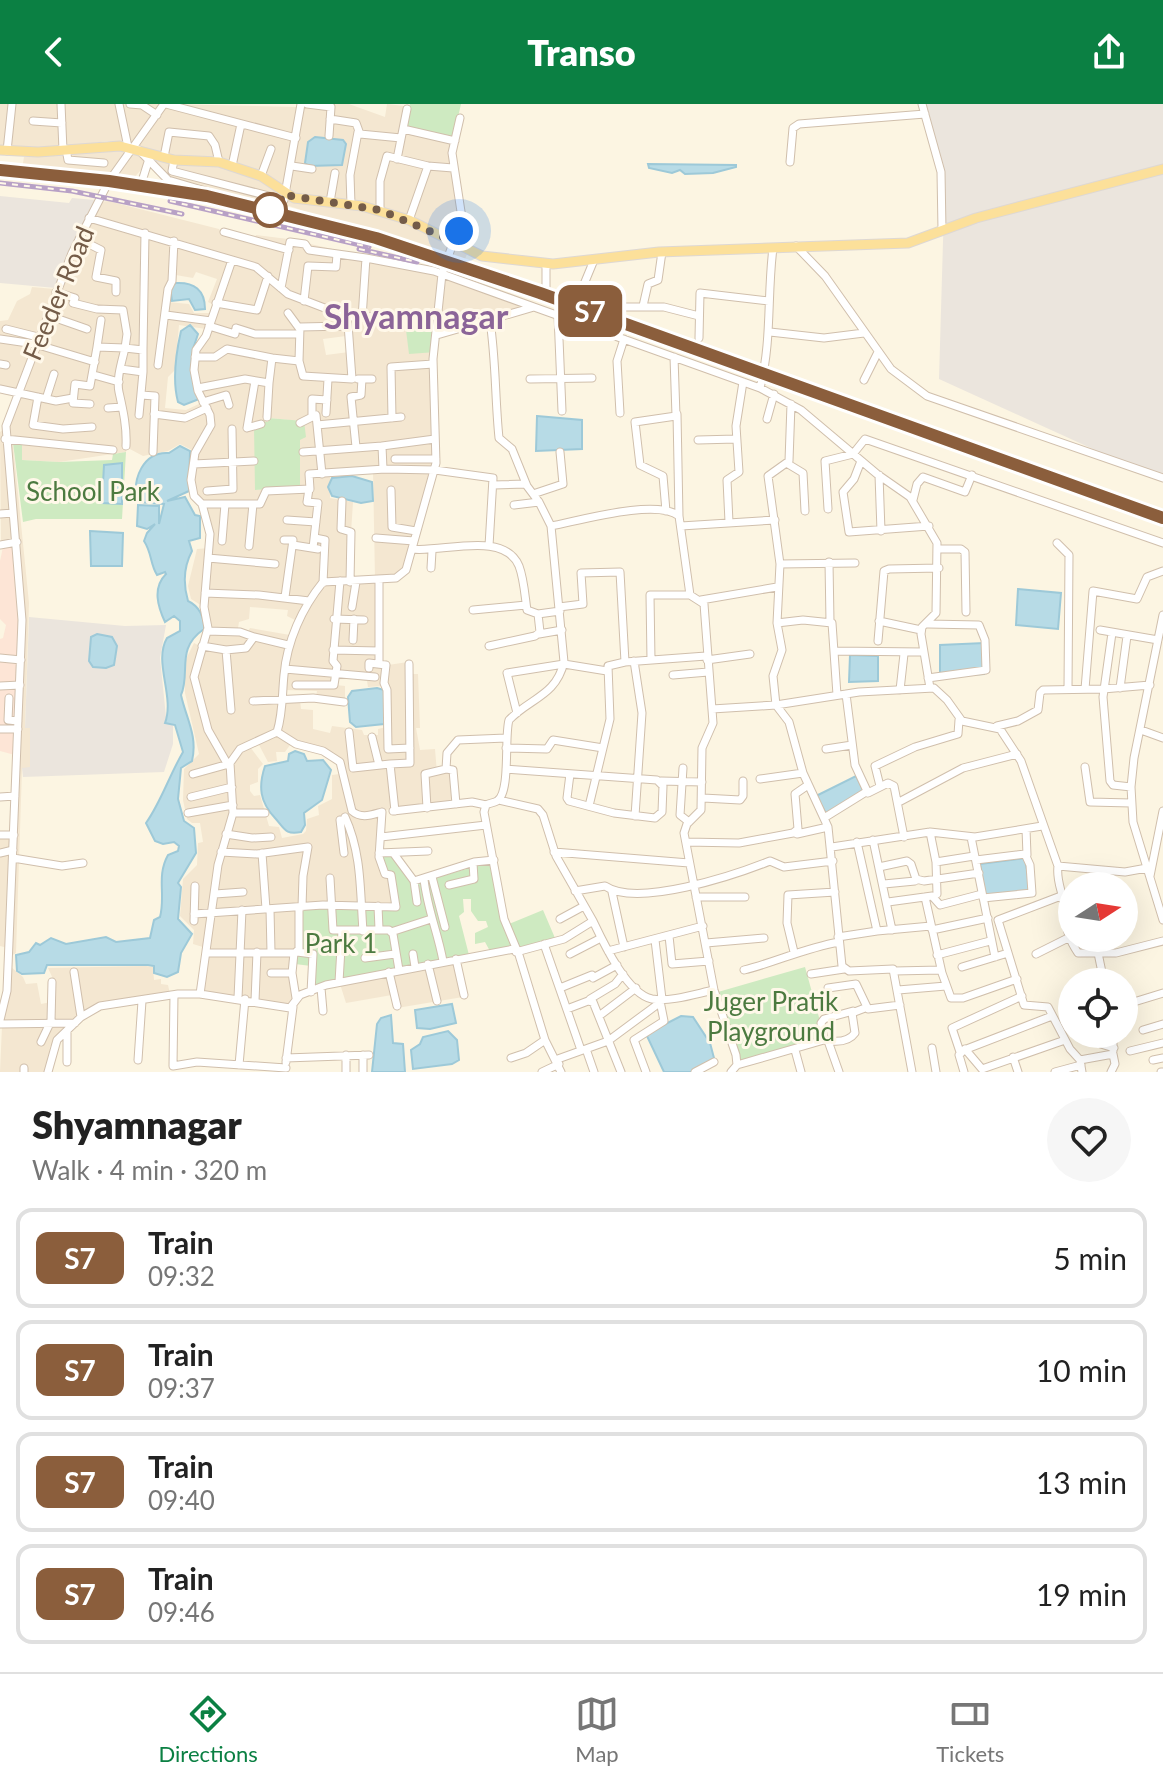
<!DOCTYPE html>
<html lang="en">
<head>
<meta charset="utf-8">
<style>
	body { margin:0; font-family:Lato,sans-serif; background:#f6f6f6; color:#222; height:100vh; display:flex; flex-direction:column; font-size:30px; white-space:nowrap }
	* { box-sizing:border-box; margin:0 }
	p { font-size:26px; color:#767676 }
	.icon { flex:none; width:44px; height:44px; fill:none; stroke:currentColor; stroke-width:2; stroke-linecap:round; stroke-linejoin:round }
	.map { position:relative; height:968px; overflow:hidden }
	.details { display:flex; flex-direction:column; background:#fff; flex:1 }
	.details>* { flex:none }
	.badge { padding:0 16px; border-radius:12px; font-size:28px; line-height:52px }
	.needle { width:52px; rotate:78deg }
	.buttons { position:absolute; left:1058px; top:768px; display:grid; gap:16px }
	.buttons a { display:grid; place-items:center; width:80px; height:80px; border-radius:50%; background:#fff; box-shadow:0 8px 32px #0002; font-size:40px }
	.you { position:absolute; width:40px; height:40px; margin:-20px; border:6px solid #fff; border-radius:50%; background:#1a73e8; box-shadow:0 0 0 12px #1a73e833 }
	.map>.badge { position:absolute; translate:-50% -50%; box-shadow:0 0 0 4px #fff }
	.round { display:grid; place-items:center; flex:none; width:84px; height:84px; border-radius:42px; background:#f6f6f6 }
	.overview { display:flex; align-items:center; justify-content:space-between; height:136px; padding:0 32px }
	h1 { font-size:38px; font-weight:800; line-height:60px }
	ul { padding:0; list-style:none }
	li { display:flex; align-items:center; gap:24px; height:100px; margin:0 16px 12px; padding:0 16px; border:4px solid #e0e0e0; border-radius:16px }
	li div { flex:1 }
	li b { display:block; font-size:30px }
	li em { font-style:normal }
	li .badge { min-width:88px; font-weight:700; text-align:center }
	header { display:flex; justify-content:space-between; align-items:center; height:104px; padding:0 32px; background:#0b8043; color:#fff; font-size:36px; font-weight:800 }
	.tab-bar { display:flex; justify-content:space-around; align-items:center; height:112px; border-top:2px solid #e0e0e0; background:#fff; font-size:22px; color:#767676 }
	.tab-bar a { display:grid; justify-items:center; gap:4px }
	.tab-bar .current { color:#0b8043 }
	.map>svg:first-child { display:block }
	.residential { fill:#f4e7d1 }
	.commercial { fill:#fde5d6 }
	.industrial { fill:#ebe5dd }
	.green { fill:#ceeac1 }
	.water { fill:#b7dbe6; stroke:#9dc9d8; stroke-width:2 }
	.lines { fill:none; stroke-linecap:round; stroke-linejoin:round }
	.minor-casing { stroke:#d0bfac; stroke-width:9 }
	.major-casing { stroke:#ded8d3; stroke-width:11 }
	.minor { stroke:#fff; stroke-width:7 }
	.major { stroke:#fce09a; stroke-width:9 }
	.rail-casing { stroke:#b8a1c6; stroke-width:5 }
	.rail { stroke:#fff8e9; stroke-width:2; stroke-dasharray:6; stroke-linecap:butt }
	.line-casing { stroke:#fff; stroke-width:18 }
	.line { stroke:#8b5e3c; stroke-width:12 }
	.walk { stroke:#745c48; stroke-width:8; stroke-dasharray:0 14.4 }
	.stop-dot { fill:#fff; stroke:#8b5e3c; stroke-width:4 }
	.labels { text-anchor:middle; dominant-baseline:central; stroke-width:6; stroke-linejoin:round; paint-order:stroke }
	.street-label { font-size:26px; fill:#745c48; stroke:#fff8e9 }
	.park-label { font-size:26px; fill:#4c7a40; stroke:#fff8e9 }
	.district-label { font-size:34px; font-weight:bold; fill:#8b6498; stroke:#fff8e9 }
</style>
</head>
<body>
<header><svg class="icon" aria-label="back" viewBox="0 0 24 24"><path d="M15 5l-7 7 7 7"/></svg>Transo<svg class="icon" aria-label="share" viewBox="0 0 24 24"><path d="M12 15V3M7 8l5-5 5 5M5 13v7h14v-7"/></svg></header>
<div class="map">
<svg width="1163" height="968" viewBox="0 0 1163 968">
	<rect width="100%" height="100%" fill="#fcf5e2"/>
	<path class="residential" d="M0 0H117L125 39 107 37 33 48 0 44Z
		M121 0H161L133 40H131Z
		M165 0 299 3 287 94 363 105 444 132 467 150 463 160 286 101 161 76 162 66 150 56 131 77 115 75Z
		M303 0H349L385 13 387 0 404 2 400 26 452 38 459 113 454 132 388 106 290 90Z
		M130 45 108 75 22 65 24 53Z
		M108 97 219 125 223 131 252 140 256 131 288 135 430 167 441 172 438 209 351 211 289 188 257 162 186 138 94 113 101 98Z
		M91 116 143 130 139 195 142 243 125 242 120 276 96 270 97 257 37 239Z
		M146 132 231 157 214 201 208 198 217 175 196 168 193 174 170 170 167 198 189 200 194 209H210L206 225 179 221 175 266 168 273 165 304 186 306 201 299 209 312 210 320 194 347 180 340 168 347 143 352 128 344 129 322 123 311 121 291 128 248 144 246Z
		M234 159 255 164 286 192 347 215 346 232 323 235 326 251 349 248 351 276H360V289L350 291 352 316 319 320 318 310 300 317 269 314 255 386 264 385 259 398 204 399 196 392 193 377 197 350 210 332 213 321 200 288 196 266 198 246 221 192 227 184Z
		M446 174 532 202 439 229Z
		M32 183 55 185 16 285 0 282V217L8 216 17 197 30 190Z
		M437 214 433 365 309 369 308 384 300 383V335L304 317 315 313 316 323 356 320 353 294 363 292V273H354L349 215Z
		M36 243 93 259 92 272 119 280 126 348 59 358 22 356 13 340 29 499 25 623 30 624V664L22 665 16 849 11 852 24 540 7 323Z
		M4 325 16 436 1 439 0 328Z
		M373 367H433L402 469 375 475Z
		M330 371V394L353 398 348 475 328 477 297 517 287 512 288 506 250 503 249 515 239 518 237 530 246 531 250 524 290 531 277 625 253 636 227 663 232 710 217 758 206 844 193 840 194 826 180 812 183 775 197 761 198 739 203 738 200 719H192L187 715 183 696 184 665 199 650 185 589 184 559 194 539 204 544 207 505 191 495 188 482 197 445 210 444 205 402 262 401 268 389 311 386V372Z
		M379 477 378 562H385L382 582 368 583 367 577 338 573 336 581 345 582V595L316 593 317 587 285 586 291 541 314 492 325 481Z
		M408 558 407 570H418L420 624H416L420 646 435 645 437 669 452 667 455 698 358 709 353 705 341 655 308 642 290 641 285 648H276L277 657 268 658 258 639 274 634 280 627 285 597 300 596 301 605 313 606V625L330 629 332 622 362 626 364 631H378V625L390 622 386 578 388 561Z
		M250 643 263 660 258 665V678L250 681V687L254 692 260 691 269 722 279 723 282 734 303 730 306 727 307 715 319 711 318 702 332 695V671L340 670 351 709 355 712 381 711 376 749 384 772 389 773 394 801H304L302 789 310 742H306L299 788 301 802 297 806 299 844 292 847 290 866 294 873 295 896 291 903 202 888 222 753 235 713 233 659 241 647Z
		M0 733H12L8 844 0 842Z
		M455 857 463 893 397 904 392 891 346 899 340 880Z
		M146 862 153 863 154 876 161 875V880L168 881 170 890 99 900 75 917H2L11 863 23 873 26 880 37 879 41 900 56 897 54 877 48 864Z
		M72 920 50 943 47 968H0L2 922Z"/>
	<path class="commercial" d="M16 439 21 496 15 651 0 647V535L3 534 6 521 0 515V457L3 443Z"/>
	<path class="industrial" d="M926 0H1163V377L939 275 945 69Z
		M0 92 69 99 72 94 95 96 56 184 0 179Z
		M29 513 125 522 166 521 160 554 166 613 173 622V640L164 668 23 673 22 664 30 663V624H25Z"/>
	<path class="green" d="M410 0H461L453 35 405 24Z
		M435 208 436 248 409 250 404 210Z
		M268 314 304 317 306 333 300 336V383L255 386 254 323 258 317 268 318Z
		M13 339 22 341V356L59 358 112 356 113 350 126 348 122 415H36L23 418Z
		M381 751 393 752 417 779 491 758 500 811 512 844 491 849 485 838 475 840V829L488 823 486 817H478L471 807V795H463L464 808 459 812 469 851 319 883 310 881 311 862 295 860 301 805 398 804 394 770 385 768Z
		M543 806 555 834 518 847 509 820Z
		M805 863 825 935 741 959 718 888Z"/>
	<path class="water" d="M315 33 343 36 346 40 342 61 309 62 305 59 308 38Z
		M648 60 736 61V63L713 69 685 70 680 66 672 69 649 64Z
		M176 179C194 178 205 186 205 205L195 206 189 195 172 197 170 183Z
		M190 221 198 230 193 245 199 295 184 301 178 298C172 276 176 249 181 227Z
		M537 312 582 316V345L536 347Z
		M180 342 190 347 189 387 167 397 185 393 195 411 200 412V434L189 437 192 447C184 462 183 480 188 497 199 502 205 514 204 525 175 545 191 568 181 591 186 614 198 632 192 657L181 664 178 695 184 717 194 724 196 749 178 779 181 783 178 815 192 830 181 849 178 868 167 873 154 869V862L148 861H47L44 869 22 870 17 867 16 851 29 848 36 839 40 841 51 834 66 840 106 833 116 838 150 834 154 816 160 813C166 790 156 773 168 751L178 747 179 742 174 738 163 740 155 737 146 719C161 698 169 672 183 648L175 621 165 619C175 592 153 558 167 534L180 527V517L174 512 165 518C158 503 152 484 166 470L165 468 157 471C150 460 152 449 144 437L147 429 155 420 147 425 137 422 138 401 159 402V420L164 400 137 398C132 375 143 347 169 349Z
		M122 359V400L102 399 104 361Z
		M352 372 372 378 373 397 361 399 332 392 328 383 332 374Z
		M90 427 123 429 122 462H91Z
		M1018 485 1061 489 1058 525 1016 521Z
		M97 530 112 533 117 542 114 561 106 564 93 563 89 557 91 533Z
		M984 539V570L940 572V541Z
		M850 551 878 552V577L849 578Z
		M377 584 384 586 386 616 384 620 356 623 350 618 348 593 352 587Z
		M295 647 304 650 307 657 323 656 331 666 322 696 304 709 305 721 301 728C285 731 285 725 275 714 260 698 258 683 265 662L288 657 289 650Z
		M856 672 865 689 828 713 816 692Z
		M1025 754 1031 789 984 794 980 760Z
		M452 900 456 919 430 925 417 924 415 906Z
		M391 911 393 939 403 940 405 968H372L377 920 381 914Z
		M681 912 693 913 710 939 714 954 692 968H664L646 930Z
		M448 927 457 936 459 956 452 960 413 965 411 946 420 940 423 933Z"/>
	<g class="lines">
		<g class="minor-casing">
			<path id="minor" d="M61 0 63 46
				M119 0 128 43
				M130 0 142 1 157 11
				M166 0 296 34
				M307 0 331 3 329 32
				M922 0 941 68 942 126
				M330 15 356 19 360 30 401 34
				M33 17 62 19
				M403 25 455 37
				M66 45 68 56 104 59
				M139 46 168 76 209 88
				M7 47 12 0
				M164 53 169 28 209 32 215 41 219 58
				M397 55 407 5
				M174 56 172 67 284 96 301 0
				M790 58 793 24 799 20 925 10
				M232 62 241 20
				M292 62 312 65
				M261 72 271 45
				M143 74 148 58
				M330 98 335 69
				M351 100 350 71 358 28
				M380 106V77L387 52 428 62 453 64
				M89 114 256 163 288 190 348 213 439 212
				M409 116 428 62
				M224 128 289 146
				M79 135 101 146 96 173 116 177V188
				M796 142 825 172 891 265 927 292 1163 374
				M594 156 582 185V199L606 203H664L699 212
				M281 184 290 138 305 140 309 146 366 154
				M546 185V160
				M56 188 75 194 73 199 97 205 123 206 127 230 125 244 97 243 90 282 75 280 73 299 90 300
				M304 197 308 162 336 163 337 150
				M216 199 257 206 268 172
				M643 202 648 180 658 176 662 148
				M288 209 299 224
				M47 211 87 225
				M166 211 211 217
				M558 211 562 307
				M362 214 366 154 434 167 534 203
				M490 217C496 257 495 295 499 334L512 345 527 382 539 398 551 422 564 558C556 592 530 594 509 616 504 632 511 689 497 697 494 699 489 699 486 701L484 708 504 815 519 851 545 936 561 968
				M209 222 235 230 236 224 255 230H299
				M6 225 38 233
				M770 228 824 234 864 229
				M437 231 534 203 760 284C772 237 767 191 773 144
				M699 234 700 189 769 197
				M0 235 35 240 95 258
				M97 243 101 216
				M195 253H215L227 245 272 254
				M299 257 303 272 352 275 348 220
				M0 260 6 261
				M158 261 168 185 172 177 174 137
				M121 265 143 268 139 311
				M143 268V246
				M94 271 119 278
				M358 275H372
				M530 275 592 274
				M864 276 878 248
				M255 277 247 324 261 320
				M198 284 245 275 269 279 272 254 299 257 300 223 347 222
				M760 284 801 306 877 370 910 393 937 439 936 509 922 523 921 530 930 584
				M0 285 56 297 73 294
				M141 291 155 292 153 348
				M38 293 33 321 63 325 92 323
				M46 295 54 270
				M203 298 226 291 229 301
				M791 300 789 357 768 372 780 460 777 519 782 546 773 572 776 601 789 618 803 669 828 723 842 862 849 867 893 865 912 968
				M108 304 122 303
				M326 309 328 275
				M620 309 617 257 624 235
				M154 310 185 314 207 304
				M677 310 679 412
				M312 312V295L327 296
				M267 313 269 279
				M392 314 391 263 433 260
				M767 315 774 290
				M300 319 316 311 322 370
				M317 321 401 313
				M5 335 113 346
				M698 336 736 335
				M126 342C127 323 123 306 119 288 116 275 122 257 125 244L143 246 145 129
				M382 342 435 335
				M356 343 351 293 361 291 362 275
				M303 348 382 342 383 365
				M395 355H436
				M861 357 854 375 843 388 849 428 929 422
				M194 360 254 357
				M788 360 803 369 805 407
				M879 371 881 427
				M494 381 526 380
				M309 385 307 398 318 399 313 444
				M391 386 392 423 416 427
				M207 387 233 385 232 325
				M533 390 563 380 560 348
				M913 396 917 380 923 373 965 388 972 371
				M342 397 341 425 351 428 350 478
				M202 400H260L266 387 310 385 309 370 385 365 435 366 493 374 489 442
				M514 401 539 398
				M828 405 825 357 853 350 865 335 1163 439
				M666 407 663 372 640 361 635 318 676 312 674 253
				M0 410 13 409
				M287 416 316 418
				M729 418 727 376 739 368 736 322 743 278
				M551 422C578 417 657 394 679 412L690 491 704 500 713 619 702 644 701 706 687 720 684 729 714 886 736 951 737 961 731 968
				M681 422 775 416
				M315 434 325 436 323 479
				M376 434 414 437
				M284 436H293L285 493
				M222 437 225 400
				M1057 439 1069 451 1068 585
				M0 441 17 438
				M293 441 318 445
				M249 442 253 400
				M412 445C442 449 504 426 519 462 524 475 525 493 527 506L538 510 540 528 535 532 489 542
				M938 445H961L965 448 966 508
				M208 454 275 460
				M829 458 830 518
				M780 460 855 459
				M431 464 432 447
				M205 489 259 491 309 497
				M701 496 777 483
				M352 503 356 478
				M559 503 583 500 581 469 620 468 625 558
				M473 506 526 501
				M538 510 560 507
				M1163 511 1134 654 1131 683 1133 718 1163 816
				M334 515 364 516
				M879 517 921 526
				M777 519 803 516 832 519 837 591
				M928 520 979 521 985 536 986 566 928 574
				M1100 526 1158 536
				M207 527 240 528 254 533
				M1112 529 1103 593 1110 677 1113 681 1131 683
				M539 530 562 526
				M353 536 354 515
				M878 537 884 467 889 465 939 464
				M202 542 226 546 246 544 254 533 288 541
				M226 546 231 606
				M333 546 379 547
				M834 547 923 548
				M0 554 21 556
				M651 556 650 491H690
				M707 556 750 550
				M634 557 642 609 635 712
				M379 559V476
				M369 564V559L386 561 384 579 387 586 388 645 410 644
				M285 565 375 573
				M673 571 708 568
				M296 581H334L337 562 333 557 340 477
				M0 582 20 581
				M1120 584 1127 532
				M1085 585 1093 487 1137 495 1147 473 1163 467
				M900 586 904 550
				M846 590 855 661 868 689 888 679 894 682 904 733
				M9 594 8 616 18 617
				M253 597 313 594 344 598
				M712 605 776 601 859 588 934 584 947 596 962 617 1000 625 1021 657 1058 762 1125 768 1147 764
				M517 609 507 569 564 560 607 567
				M997 622 1018 617 1038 606 1040 589 1043 586 1103 585 1150 581
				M0 625H18
				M1141 626 1163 634
				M349 628 353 664 390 660
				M372 633 379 661
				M506 644 547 645 553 636 603 644
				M826 645 852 641
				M228 661 208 626 194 573 208 524 204 503 210 430 202 400 194 392 191 376 195 349 211 321 210 311 198 287 194 266 196 246 206 232 232 156
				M1085 663 1090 698 1131 699
				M683 664 680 711 689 718
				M506 665 657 676 663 682 662 708 655 714 614 709 569 697 567 694 570 670
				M193 670 229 660
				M760 675 803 669
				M661 677 702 678
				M880 682 875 662 915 643 958 630 959 616
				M0 693 15 692
				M191 693 232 683
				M703 694 740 696 743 692V677
				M499 696 538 705 543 711 556 752 593 817 564 835 516 848
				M899 698 963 664 1017 650
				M456 700 453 666 446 665 447 649 458 636 506 634
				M589 702 610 615 608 562 625 558 706 552
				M427 704 425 670 446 665
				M393 707 472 698 486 701
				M395 707 390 660 410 659 409 560
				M188 709 233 701
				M233 709H265
				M345 713C362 750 360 788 363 827
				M824 714 866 688
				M340 716 344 749
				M1026 725 1027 751
				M930 728 936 758 974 752
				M226 730 252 734 271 733
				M797 730 828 723
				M0 731H14
				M381 733 486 721
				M971 733 995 853
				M873 736 892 826
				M686 738 739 739 793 729 798 725 795 690 808 681
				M857 738 877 827 931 822
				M832 743 930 728 975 733 1042 722
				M221 748 257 750 308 743 303 772 302 803
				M554 748 689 759
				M0 749 13 746
				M262 749 266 805
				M379 749 428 747
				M394 750 414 777 474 758 494 756
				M13 754 62 762 83 759
				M976 756 1025 750 1030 761 1032 789 983 794
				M936 758 937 790
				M1058 762C1056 777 1062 786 1064 800 1067 821 1065 830 1078 849H1116L1163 837
				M879 763 907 757 911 760 916 775 924 777 979 769
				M1150 772 1163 707
				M432 773 445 823
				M330 774 333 826H389L393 830 399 866
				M424 775C427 804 438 829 443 857
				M414 777 417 798
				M884 780 915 777
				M449 781 474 775 473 759
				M575 787 605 782C637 804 735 771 770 757L784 763 833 757
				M612 788 624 843
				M215 790 243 788
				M1061 792 998 816 1024 901 1048 903 1070 945 1080 956
				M696 793H745
				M925 793 942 869 951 894H963L1017 875
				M888 798 932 792 940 801 982 790
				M378 802 379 825
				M270 805 271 848
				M194 810 323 801 396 803 391 771 385 770 379 753 382 708C371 711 361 715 352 707L340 658 323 647 296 640 277 628
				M560 815 584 802
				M194 817 195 782
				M593 817C603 838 627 890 652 895 671 898 695 890 714 886
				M932 826 988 814
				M391 828 431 815
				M669 832 672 860 709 857
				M838 833 877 827
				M706 839 764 834
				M544 840 581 946
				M608 847 703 822
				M296 848 299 845V803
				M297 848 313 850 311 888
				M794 848 787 819 788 791 835 788
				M207 849H294L292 869 296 894
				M1098 849 1104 878
				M413 850 415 863
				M570 850 601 834
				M1036 850 1070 833
				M937 851 990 837
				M365 854 395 850
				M456 855 464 891
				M428 860 437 897
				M962 863 1008 849
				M744 866C776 858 805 844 839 838
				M894 867 941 866
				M74 868 81 913
				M389 868 397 902
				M271 869H292
				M811 870 844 865
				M593 874 617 861
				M339 878 342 827
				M321 884 323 907
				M560 884 592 871
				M828 884 856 880 868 905 900 901
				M898 886 946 882
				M200 890 218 761 233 709 230 659 240 645 277 628C283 609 282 590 284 571 287 537 302 504 323 478L396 474 406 466 436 359 433 255 442 170 462 114 452 49 460 14
				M174 891 173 962 197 958 286 964
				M238 894 242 806
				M590 895 615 880 623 870
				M255 897 257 848
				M1124 901 1163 889
				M567 905 588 897 593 898 621 968
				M599 912 636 884
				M0 916 7 887 22 516 6 322 72 149 109 77 164 0
				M0 920 75 919
				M1143 926 1163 920
				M67 927V958
				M1089 930 1094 938 1114 944
				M1113 930V947
				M824 936 821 919 824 915 853 907
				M828 937 839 968
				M41 938 51 917 52 878
				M932 944 936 968
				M586 945 594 968
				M965 945 982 965 1065 936
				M795 946 801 968
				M1130 947 1163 939
				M960 948 952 924 1022 892
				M346 951V968
				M363 951V968
				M1013 953 1018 968
				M286 954 369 951
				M511 954 526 949 545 936
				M138 956 142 897
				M555 956 608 937 658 900 662 895 655 836
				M1153 956 1163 954
				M286 958 293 903
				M239 961 245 895
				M737 961 824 936C834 938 848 939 855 929L852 909 865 904
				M24 968V964
				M48 968 57 936 81 913 100 902 178 890H200L290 904 300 891 326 881 514 845
				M542 968 559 960
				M646 968 634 936 664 917 660 897
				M695 968 714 958
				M964 968 959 951 964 946 1052 912
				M1055 968 1081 961
				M1082 968 1080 956 1113 950 1115 960 1111 968
				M1161 968H1163"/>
		</g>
		<g class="major-casing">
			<path id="major" d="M0 46 38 48 120 42 174 56 219 58 261 72 294 94 362 102 409 116 482 152 553 160 659 148 908 139 976 114 1163 65"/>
		</g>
		<use href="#minor" class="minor"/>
		<use href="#major" class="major"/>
		<g class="rail-casing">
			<path id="rail" d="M0 66 109 77 207 92 376 134 540 189 1163 414
				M0 79 72 87 182 110
				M170 97 369 143
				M359 145 417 158"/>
		</g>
		<use href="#rail" class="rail"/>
	</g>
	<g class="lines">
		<g class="line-casing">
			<path id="line" d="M0 66 109 77 207 92 376 134 540 189 1163 414"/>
		</g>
		<use href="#line" class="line"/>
		<path class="walk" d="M270 106 266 93 284 96 285 91 380 106 453 137 459 127"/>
	</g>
	<circle class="stop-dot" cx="270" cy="106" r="16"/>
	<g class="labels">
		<g class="street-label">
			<text transform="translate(58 189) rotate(-67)">Feeder Road</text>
		</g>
		<g class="park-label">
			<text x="93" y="387">School Park</text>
			<text x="341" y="839">Park 1</text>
			<text x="771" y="897">Juger Pratik<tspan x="771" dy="30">Playground</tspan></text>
		</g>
		<g class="district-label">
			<text x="416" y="211">Shyamnagar</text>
		</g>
	</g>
</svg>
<div class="buttons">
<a><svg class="needle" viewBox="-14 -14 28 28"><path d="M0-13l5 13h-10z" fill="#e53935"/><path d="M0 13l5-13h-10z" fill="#767676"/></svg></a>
<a><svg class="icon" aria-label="locate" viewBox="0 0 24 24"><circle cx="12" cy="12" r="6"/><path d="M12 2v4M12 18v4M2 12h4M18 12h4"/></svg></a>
</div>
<div class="you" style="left:459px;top:127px"></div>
<b class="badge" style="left:590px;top:207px;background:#8b5e3c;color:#fff">S7</b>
</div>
<section class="details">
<div class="overview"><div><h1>Shyamnagar</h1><p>Walk · 4 min · 320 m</p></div><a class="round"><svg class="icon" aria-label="heart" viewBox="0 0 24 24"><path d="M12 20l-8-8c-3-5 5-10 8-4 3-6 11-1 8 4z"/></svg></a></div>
<ul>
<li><span class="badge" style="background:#8b5e3c;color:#fff">S7</span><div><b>Train</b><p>09:32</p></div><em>5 min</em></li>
<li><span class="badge" style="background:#8b5e3c;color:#fff">S7</span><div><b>Train</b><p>09:37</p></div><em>10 min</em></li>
<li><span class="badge" style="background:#8b5e3c;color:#fff">S7</span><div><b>Train</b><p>09:40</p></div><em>13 min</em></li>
<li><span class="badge" style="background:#8b5e3c;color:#fff">S7</span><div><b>Train</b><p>09:46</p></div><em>19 min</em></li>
</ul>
</section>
<nav class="tab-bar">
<a class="current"><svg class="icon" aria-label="directions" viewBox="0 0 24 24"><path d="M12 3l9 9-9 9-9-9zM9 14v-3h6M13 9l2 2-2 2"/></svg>Directions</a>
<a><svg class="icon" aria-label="map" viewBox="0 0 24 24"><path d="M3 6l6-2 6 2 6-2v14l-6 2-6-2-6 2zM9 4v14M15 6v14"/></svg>Map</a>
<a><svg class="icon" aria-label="tickets" viewBox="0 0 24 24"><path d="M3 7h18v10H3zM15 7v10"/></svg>Tickets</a>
</nav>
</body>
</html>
